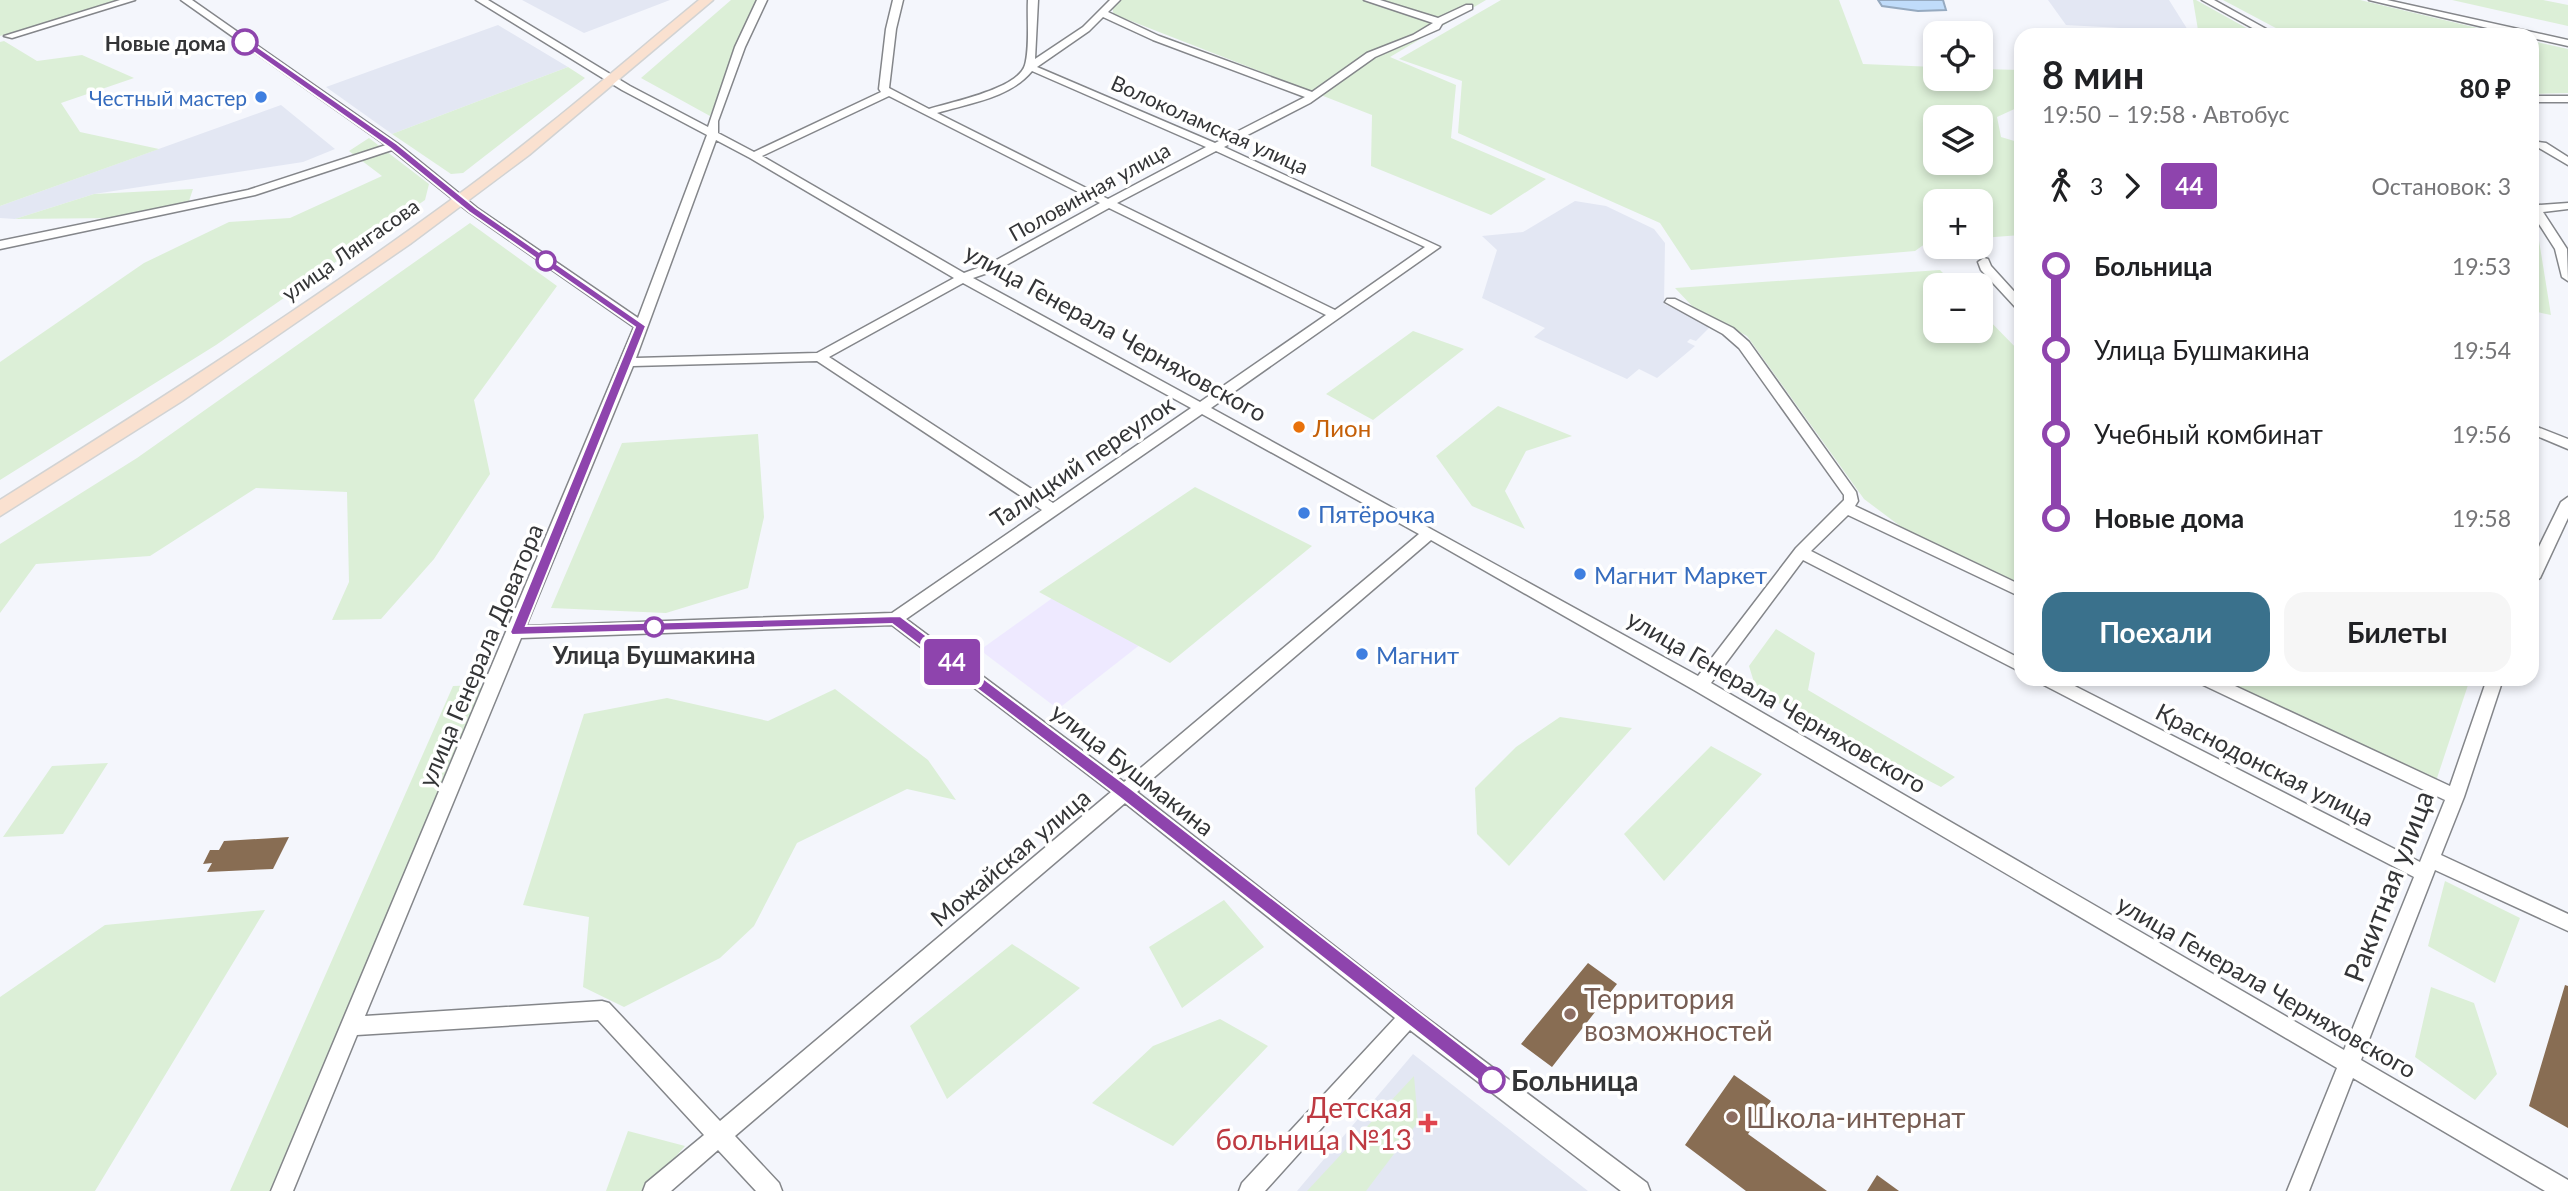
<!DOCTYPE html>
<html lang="ru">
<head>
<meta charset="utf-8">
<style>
	body { margin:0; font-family:Lato,sans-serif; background:#f6f6f6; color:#202124; height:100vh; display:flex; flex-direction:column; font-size:26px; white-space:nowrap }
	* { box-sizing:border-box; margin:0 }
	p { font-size:23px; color:#757577 }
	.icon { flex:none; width:38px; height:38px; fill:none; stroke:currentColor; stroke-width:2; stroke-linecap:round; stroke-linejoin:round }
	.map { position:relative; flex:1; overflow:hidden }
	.details { position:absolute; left:2014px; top:28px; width:525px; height:658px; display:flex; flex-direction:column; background:#fff; border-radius:21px; box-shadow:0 4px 10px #0003 }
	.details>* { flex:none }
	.badge { padding:0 14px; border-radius:5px; font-size:24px; line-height:46px }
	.buttons { position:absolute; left:1923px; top:21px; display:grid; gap:14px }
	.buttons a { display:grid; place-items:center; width:70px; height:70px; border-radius:14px; background:#fff; box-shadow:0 4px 10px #0003; font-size:35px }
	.map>.badge { position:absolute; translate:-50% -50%; box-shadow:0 0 0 4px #fff }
	.legs { display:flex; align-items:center; gap:10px; height:77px; padding:0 28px; font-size:23px }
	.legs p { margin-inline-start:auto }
	.head { display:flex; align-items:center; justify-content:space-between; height:119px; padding:0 28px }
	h1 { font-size:38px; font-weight:700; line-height:52px }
	.primary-button { display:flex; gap:14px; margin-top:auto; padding:14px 28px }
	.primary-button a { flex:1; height:80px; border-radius:21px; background:#3a718c; color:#fff; font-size:28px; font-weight:700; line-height:80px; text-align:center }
	.primary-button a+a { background:#f6f6f6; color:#202124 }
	ul { padding:0 28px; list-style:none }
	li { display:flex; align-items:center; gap:24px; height:84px; font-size:26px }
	li i { display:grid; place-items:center; width:10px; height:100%; margin:0 9px; background:currentColor }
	li i::after { content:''; width:18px; height:18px; margin:-9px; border:5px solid; border-radius:50%; background:#fff }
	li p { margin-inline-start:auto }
	li:first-child i { background:linear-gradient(#0000 50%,currentColor 0) }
	li:last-child i { background:linear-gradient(currentColor 50%,#0000 0) }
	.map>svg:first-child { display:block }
	.built { fill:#e3e7f3 }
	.education { fill:#eee9ff }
	.green { fill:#dcefd7; fill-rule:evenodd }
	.water { fill:#c0dcfa; stroke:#96aac0; stroke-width:2 }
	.building { fill:#886d53 }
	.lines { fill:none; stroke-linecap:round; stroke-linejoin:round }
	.minor-casing { stroke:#84868a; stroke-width:3 }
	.major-casing { stroke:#d2d3d3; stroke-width:3 }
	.minor { fill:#fff; fill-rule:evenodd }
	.major { fill:#fae1d0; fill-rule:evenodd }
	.line-1 { fill:#8e44ad; stroke:#fff; stroke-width:2 }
	.stop-1-dot { fill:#fff; stroke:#8e44ad; stroke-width:3.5 }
	.shop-dot { fill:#3f7fe0; stroke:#fff; stroke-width:2.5 }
	.food-dot { fill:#e8710a; stroke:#fff; stroke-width:2.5 }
	.education-dot { fill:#8d6e63; stroke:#fff; stroke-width:2.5 }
	.health-dot { fill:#e0444e; stroke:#fff; stroke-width:2.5 }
	.labels { text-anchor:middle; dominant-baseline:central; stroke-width:7; stroke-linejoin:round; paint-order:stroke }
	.far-stop-label { font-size:21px; font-weight:bold; fill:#343537; stroke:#fff; text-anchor:end }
	.far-shop-label { font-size:21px; fill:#366cbe; stroke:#fff; text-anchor:end }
	.far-street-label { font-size:21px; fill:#343537; stroke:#fff }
	.street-label { font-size:24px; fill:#343537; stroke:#fff }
	.food-label { font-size:24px; fill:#c56008; stroke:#fff; text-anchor:start }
	.shop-label { font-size:24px; fill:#366cbe; stroke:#fff; text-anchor:start }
	.stop-label { font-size:24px; font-weight:bold; fill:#343537; stroke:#fff }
	.near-street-label { font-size:28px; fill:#343537; stroke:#fff }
	.near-education-label { font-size:28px; fill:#785e54; stroke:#fff; text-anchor:start }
	.near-stop-label { font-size:28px; font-weight:bold; fill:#343537; stroke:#fff; text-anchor:start }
	.near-health-label { font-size:28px; fill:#be3a42; stroke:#fff; text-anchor:end }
</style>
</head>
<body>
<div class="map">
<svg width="2568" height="1191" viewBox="0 0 2568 1191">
	<rect width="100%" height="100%" fill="#f4f6fc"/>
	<path class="built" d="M522 0H670L584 33Z
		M2048 0H2169L2191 35H2171L2157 30 2066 25Z
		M498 25 568 67 392 134 326 87Z
		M281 105 335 149 303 162 94 194 15 219 0 218V206Z
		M1575 201 1606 206 1654 229 1665 243 1664 304 1712 325 1696 341 1690 339 1687 342 1695 346 1657 378 1639 369 1627 379 1534 337 1545 328 1482 298 1497 250 1482 236 1523 232Z
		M1413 1054 1588 1191H1297Z"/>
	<path class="education" d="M1115 553 1192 604 1058 709 980 650Z"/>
	<path class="green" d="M0 0H120L0 36Z
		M731 0H758L710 116 641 78Z
		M1113 0H1486L1390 57 1456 85 1451 138 1546 179 1491 215 1371 166 1372 115 1113 14Z
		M1501 0H1839L1863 64 1935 67 1936 79H1981V69L2021 70V106L1997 117 2001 137 2021 143V235L1981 238V201H1936L1935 241H1929L1915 251 1691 270 1660 223 1458 133 1462 81 1399 59ZM1936 117H1981V163H1936Z
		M2193 0H2196L2259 35H2194L2198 30Z
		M2223 0H2360L2507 35H2289Z
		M2452 0H2543L2568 5V26Z
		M4 41 37 61 82 55 134 78 61 103 80 132 159 149 0 206V42Z
		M2532 41 2568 49V93L2532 94Z
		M568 67 585 78 463 173 451 174 392 134Z
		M369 138 429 184 425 200 216 345 0 480V362L144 263 229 222 290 218 382 176 349 151Z
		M193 189 189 201 114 218 15 219 94 194Z
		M2532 219 2536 222 2551 315 2532 311Z
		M470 223 557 286 474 400 490 474 434 559 381 619 332 620 349 582 347 492 256 488 150 556 36 564 0 613V544L137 458Z
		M1940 270 1955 285H1936V331H1981V312L2021 353V588L1916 538 1864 499 1747 336 1693 307 1675 288Z
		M1413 331 1464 349 1373 420 1326 394Z
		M1498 406 1572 436 1526 451 1505 491 1525 529 1472 506 1436 456Z
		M758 434 764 517 748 588 666 613 551 608 622 443Z
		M1195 487 1312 546 1170 663 1039 592Z
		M1776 629 1815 653 1808 690 1955 777 1941 787 1757 692 1749 666Z
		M2214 679H2470L2435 784Z
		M483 685 270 1191H230L453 686Z
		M835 689 928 760 956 800 907 789 797 843 754 926 720 958 624 1007 583 987 589 917 523 905 584 714 667 698 768 721Z
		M1560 717 1632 728 1509 866 1477 834 1475 788 1516 747Z
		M1711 746 1762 774 1664 881 1624 834Z
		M108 763 63 834 3 837 52 766Z
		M2445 881 2520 918 2495 983 2428 946Z
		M1224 900 1264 947 1182 1008 1149 947Z
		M265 910 95 1191H0V997L105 925Z
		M1012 944 1080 988 947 1099 910 1026Z
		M2431 987 2474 1003 2497 1074 2475 1100 2415 1057Z
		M1220 1019 1268 1046 1173 1146 1092 1103 1153 1046Z
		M1414 1076 1418 1122 1366 1191H1307Z
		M628 1131 685 1146 646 1191H606Z"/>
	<path class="water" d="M1878 0H1943L1946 10 1918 11 1882 6Z"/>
	<path class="building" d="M289 837 273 869 207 872 212 863 203 864 210 850H219L224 841Z
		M1588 963 1617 984 1552 1067 1521 1044Z
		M2565 985 2568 986V1128L2529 1106Z
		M1734 1075 1771 1101 1748 1134 1827 1191H1746L1685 1145Z
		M1877 1175 1899 1191H1867Z"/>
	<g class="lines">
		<g class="minor-casing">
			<path id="minor" d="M120 0H135L12 38 4 36Z
				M181 0H192L398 144 477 208 638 318 707 135 622 90 476 0H488L630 86 708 127 735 47 757 0H767L745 47 718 121V133L754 152 881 92 879 89 886 29 893 0H903L896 29 889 88 929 109C951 102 1018 89 1025 65 1030 47 1027 19 1028 0H1038L1035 59 1083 27 1110 0H1120L1108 12 1159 36 1312 92 1367 53 1413 35 1433 23 1364 0H1380L1438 18 1466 5H1472V9L1442 24 1439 29 1375 57 1310 103 1224 147 1440 247 1211 408 1698 676 1796 548 1844 500V495L1739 348 1723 334 1665 302 1667 299H1675L1733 328 1749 342 1856 492 1858 501 1855 506 2021 585V597L1848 515 1811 551 2021 659V672L1803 560 1711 683 2344 1050 2414 877 2040 683 2038 679H2061L2420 862 2445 800 2199 683 2197 679H2220L2450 786 2487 679H2503L2464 797 2441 855 2568 914V931L2435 870 2361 1060 2568 1180V1191H2545L2353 1078 2309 1191H2287L2337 1068 1694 690 1431 540 1137 792 1416 1010 1647 1183 1650 1191H1621L1410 1030 1265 1191H1239L1242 1183 1395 1018 1125 803 735 1136 779 1183 782 1191H756L718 1150 671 1191H643L646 1183 704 1135 598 1020 357 1035 293 1191H271L634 327 469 212 392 150 255 195 0 249V241L248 190 386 145ZM1103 17 1153 40 1305 97 1215 143 1037 67 1089 31ZM1032 71 1206 147 1108 199 937 113C969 103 1010 98 1032 71ZM889 96 1100 203 991 263 964 273 762 156ZM716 140 750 158 954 278 817 353 636 358ZM1216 151 1425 247 1335 310 1117 203ZM1109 208 1326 315 1200 402 973 278 999 269ZM963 283 1191 408 1053 503 829 357ZM817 361 1042 510 892 613 526 626 633 366ZM1202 414 1419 534 1124 782 906 619ZM892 625 1111 792 720 1121 609 1003 602 1001 365 1016 521 638Z
				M2202 0H2214L2277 35H2265Z
				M2369 0H2387L2568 40V46L2532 38V35H2517Z
				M2532 96H2568V102H2532Z
				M2532 141 2546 143 2568 157V165L2539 148 2532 147Z
				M2532 201 2539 205 2568 203V209L2543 212 2567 249 2568 281 2562 277 2555 249 2532 213Z
				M1984 258 1988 259 1991 266 2021 299V310L2017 309 1981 270 1978 262Z
				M2532 425 2568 439V449L2532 434Z
				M2568 497V518L2540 578 2532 583V561L2561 502Z"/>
		</g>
		<g class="major-casing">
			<path id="major" d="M699 0H713L529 155 410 244 182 401 0 516V500C155 403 308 305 455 197 540 135 619 66 699 0Z"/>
		</g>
		<use href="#minor" class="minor"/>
		<use href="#major" class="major"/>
	</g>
	<path class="line-1" d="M242 40H248L397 144 476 208 646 326 526 626 900 616 1130 788 1498 1074 1501 1080 1498 1086 1492 1089 1486 1086 1119 797 892 624 512 635 510 632 635 327 469 212 390 148 242 44Z"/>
	<g class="stop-1-dot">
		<circle cx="245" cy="42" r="12"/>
		<circle cx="546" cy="261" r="9"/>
		<circle cx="654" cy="627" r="9"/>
		<circle cx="1492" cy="1080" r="12"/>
	</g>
	<g class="shop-dot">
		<circle cx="261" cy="97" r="7"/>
		<circle cx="1304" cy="513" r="7"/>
		<circle cx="1580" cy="574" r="7"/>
		<circle cx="1362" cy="654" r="7"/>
	</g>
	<circle class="food-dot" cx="1299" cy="427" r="7"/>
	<g class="education-dot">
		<circle cx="1570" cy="1014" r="7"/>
		<circle cx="1732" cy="1117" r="7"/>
	</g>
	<path class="health-dot" d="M1424.5 1112.5h7v7h7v7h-7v7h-7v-7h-7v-7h7z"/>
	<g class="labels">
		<g class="far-stop-label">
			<text x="226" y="42">Новые дома</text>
		</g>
		<g class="far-shop-label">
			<text x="247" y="97">Честный мастер</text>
		</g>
		<g class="far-street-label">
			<text transform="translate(1210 124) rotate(24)">Волоколамская улица</text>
			<text transform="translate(1089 191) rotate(-29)">Половинная улица</text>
			<text transform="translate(350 249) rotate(-35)">улица Лянгасова</text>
		</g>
		<g class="street-label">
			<text transform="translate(1116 332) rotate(29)">улица Генерала Черняховского</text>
			<text transform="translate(1082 461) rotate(-34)">Талицкий переулок</text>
			<text transform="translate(480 655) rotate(-67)">улица Генерала Доватора</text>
			<text transform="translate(1777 701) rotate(30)">улица Генерала Черняховского</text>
			<text transform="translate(2265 764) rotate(27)">Краснодонская улица</text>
			<text transform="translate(1133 769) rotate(38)">улица Бушмакина</text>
			<text transform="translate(1010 857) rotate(-40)">Можайская улица</text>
			<text transform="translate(2267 986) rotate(30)">улица Генерала Черняховского</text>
		</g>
		<g class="food-label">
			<text x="1313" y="427">Лион</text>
		</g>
		<g class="shop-label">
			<text x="1318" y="513">Пятёрочка</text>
			<text x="1594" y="574">Магнит Маркет</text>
			<text x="1376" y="654">Магнит</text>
		</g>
		<g class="stop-label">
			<text x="654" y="654">Улица Бушмакина</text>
		</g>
		<g class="near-street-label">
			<text transform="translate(2388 886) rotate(-69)">Ракитная улица</text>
		</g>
		<g class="near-education-label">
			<text x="1584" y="998">Территория<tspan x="1584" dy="32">возможностей</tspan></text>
			<text x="1746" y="1117">Школа-интернат</text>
		</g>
		<g class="near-stop-label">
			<text x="1511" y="1080">Больница</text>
		</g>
		<g class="near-health-label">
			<text x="1412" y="1107">Детская<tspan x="1412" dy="32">больница №13</tspan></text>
		</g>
	</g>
</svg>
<div class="buttons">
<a><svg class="icon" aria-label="locate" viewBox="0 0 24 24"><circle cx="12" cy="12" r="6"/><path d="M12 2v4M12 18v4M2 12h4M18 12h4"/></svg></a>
<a><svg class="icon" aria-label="layers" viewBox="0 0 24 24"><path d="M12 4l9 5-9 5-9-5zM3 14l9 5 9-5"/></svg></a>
<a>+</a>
<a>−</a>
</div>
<b class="badge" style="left:952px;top:662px;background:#8e44ad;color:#fff">44</b>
<section class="details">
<div class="head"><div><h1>8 мин</h1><p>19:50 – 19:58 · Автобус</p></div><b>80 ₽</b></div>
<div class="legs"><svg class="icon" aria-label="walk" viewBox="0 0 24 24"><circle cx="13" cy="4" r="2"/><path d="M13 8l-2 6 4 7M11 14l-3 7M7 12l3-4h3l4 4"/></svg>3<svg class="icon" aria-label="forward" viewBox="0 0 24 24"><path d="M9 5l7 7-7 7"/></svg><b class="badge" style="background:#8e44ad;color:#fff">44</b><p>Остановок: 3</p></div>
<ul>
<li><i style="color:#8e44ad"></i><b>Больница</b><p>19:53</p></li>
<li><i style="color:#8e44ad"></i><span>Улица Бушмакина</span><p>19:54</p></li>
<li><i style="color:#8e44ad"></i><span>Учебный комбинат</span><p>19:56</p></li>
<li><i style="color:#8e44ad"></i><b>Новые дома</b><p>19:58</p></li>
</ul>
<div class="primary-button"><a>Поехали</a><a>Билеты</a></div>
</section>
</div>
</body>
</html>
